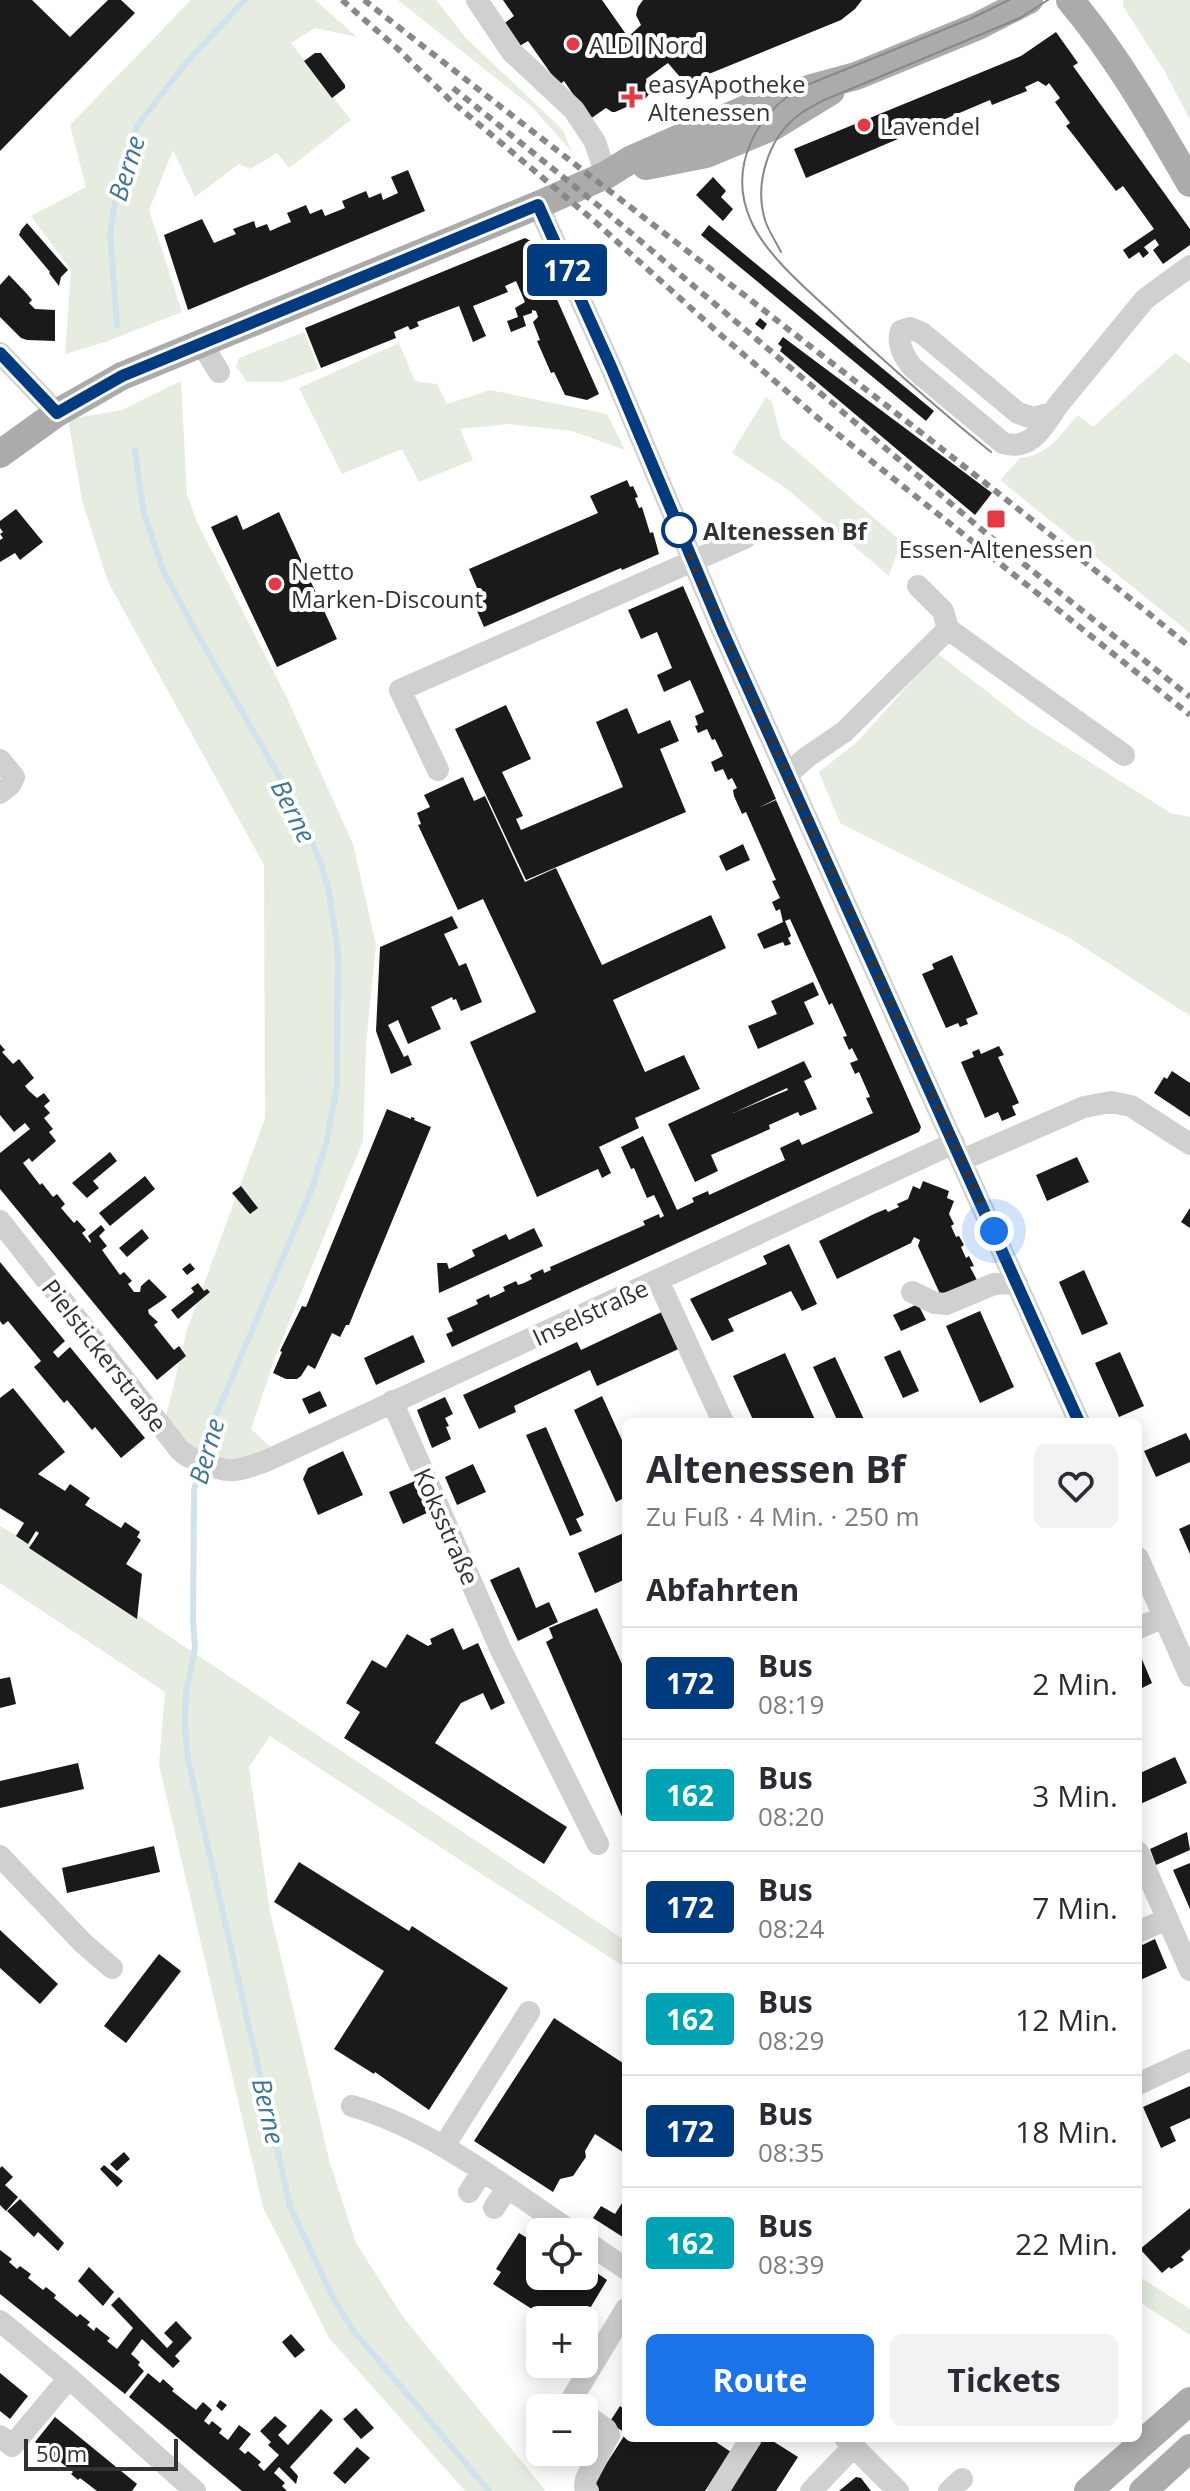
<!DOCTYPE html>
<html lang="de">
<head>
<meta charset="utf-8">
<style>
	body { margin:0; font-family:"Open Sans",sans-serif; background:#f2f2f3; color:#2b2b33; height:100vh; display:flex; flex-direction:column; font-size:30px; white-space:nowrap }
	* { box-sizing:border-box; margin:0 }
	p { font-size:26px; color:#7c7c81 }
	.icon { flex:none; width:44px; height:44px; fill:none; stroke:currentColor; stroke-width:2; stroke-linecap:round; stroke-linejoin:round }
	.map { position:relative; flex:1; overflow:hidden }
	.drawer { position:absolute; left:622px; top:1418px; width:520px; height:1024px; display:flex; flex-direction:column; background:#fff; border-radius:12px; box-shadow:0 4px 20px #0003 }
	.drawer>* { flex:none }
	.badge { padding:0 16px; border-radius:6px; font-size:28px; line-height:52px }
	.controls { position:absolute; left:526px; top:2218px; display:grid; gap:16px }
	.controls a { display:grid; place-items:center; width:72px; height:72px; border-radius:12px; background:#fff; box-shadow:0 4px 20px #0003; font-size:40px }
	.scale { position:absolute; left:24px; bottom:20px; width:154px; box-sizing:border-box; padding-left:8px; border:4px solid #333; border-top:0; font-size:22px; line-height:28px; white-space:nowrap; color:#333; -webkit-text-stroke:6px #fff; paint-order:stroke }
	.you { position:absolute; width:40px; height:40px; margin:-20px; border:6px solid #fff; border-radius:50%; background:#1a73e8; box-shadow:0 0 0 12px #1a73e833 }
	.map>.badge { position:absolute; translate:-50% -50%; box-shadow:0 0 0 4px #fff }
	h2 { padding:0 24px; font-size:30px; line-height:72px }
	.round { display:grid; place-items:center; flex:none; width:84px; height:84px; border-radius:12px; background:#f2f2f3 }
	.head { display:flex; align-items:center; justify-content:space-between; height:136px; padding:0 24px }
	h1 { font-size:38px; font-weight:700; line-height:60px }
	.cta { display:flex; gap:16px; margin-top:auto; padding:16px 24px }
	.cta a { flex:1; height:92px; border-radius:12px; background:#1a73e8; color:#fff; font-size:32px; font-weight:700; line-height:92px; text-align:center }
	.cta a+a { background:#f2f2f3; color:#2b2b33 }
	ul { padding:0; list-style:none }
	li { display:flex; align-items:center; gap:24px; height:112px; padding:0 24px; border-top:2px solid #e1e1e2 }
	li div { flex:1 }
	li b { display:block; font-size:30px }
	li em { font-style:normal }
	li .badge { min-width:88px; font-weight:700; text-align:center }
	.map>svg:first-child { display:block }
	.green { fill:#e6ecdf }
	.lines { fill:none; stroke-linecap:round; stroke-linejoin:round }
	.stream { stroke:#cfe2ee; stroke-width:6 }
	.building { fill:#1a1a1a; fill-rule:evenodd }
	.minor { stroke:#d0d0d0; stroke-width:22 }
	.major { stroke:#ababab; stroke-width:28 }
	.tram { stroke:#888; stroke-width:2 }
	.rail { stroke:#888; stroke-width:6; stroke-dasharray:8 6; stroke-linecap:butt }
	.line-casing { stroke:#fff; stroke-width:18 }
	.line { stroke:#003b80; stroke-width:12 }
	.walk { stroke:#333; stroke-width:8; stroke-dasharray:0 14.4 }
	.poi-dot { fill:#e63946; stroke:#fff; stroke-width:3 }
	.stop-dot { fill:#fff; stroke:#003b80; stroke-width:4 }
	.labels { text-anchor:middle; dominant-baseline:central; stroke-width:8; stroke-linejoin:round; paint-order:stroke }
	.poi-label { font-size:24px; fill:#333; stroke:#fff; text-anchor:start }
	.stop-label { font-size:24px; font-weight:bold; fill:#333; stroke:#fff; text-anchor:start }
	.street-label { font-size:24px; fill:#333; stroke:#fff }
	.water-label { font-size:26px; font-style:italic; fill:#3f7597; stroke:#fff }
</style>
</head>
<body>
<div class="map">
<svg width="1190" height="2491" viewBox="0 0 1190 2491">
	<rect width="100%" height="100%" fill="#fff"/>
	<path class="green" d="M191 0H315L357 37 315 28 291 43 351 120 289 168 277 153 250 169 239 164 195 197 173 150 149 210 182 312 105 342 65 354 71 270 31 216 86 187 70 125Z
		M398 0H436L466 38 563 130 571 151 532 107Z
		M1123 0H1190V120L1165 72 1123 6Z
		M304 332 319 369 282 382H247L236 366 239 358Z
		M399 343 415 381 437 384 447 404 490 390 607 414 625 450 572 431 508 424 460 429 473 460 419 482 402 449 342 474 299 388Z
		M1175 353 1190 364V633L1000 480 1020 458C1048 456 1061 434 1078 415L1093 427Z
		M181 381 187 495 196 520 287 698 353 844 376 945 366 1045 363 1141 277 1352 251 1429 277 1453 244 1465 187 1453 164 1425 187 1330 265 1118 264 865 108 582 82 500 68 419 122 410Z
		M766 397 772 402 781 438 901 541 889 576 787 489 732 453Z
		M937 653 1029 724 1171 813 1190 817V1016L1068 937 840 823 819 772 858 741Z
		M0 1526 25 1540 626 1941V1968L270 1736 249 1767 270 1912 330 2163 356 2243 403 2317 546 2491H465L329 2338 263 2207 159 1765 165 1692 0 1583Z
		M1138 2276 1190 2309V2335L1138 2301Z"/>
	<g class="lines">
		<path class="stream" d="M117 326 110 232 119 179 137 126 186 63 245 0
			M135 450 143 510 163 570 200 639 301 814 321 864 329 893 338 951 337 1086 326 1144 311 1191 217 1413 204 1456
			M200 1467 194 1490 193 1620 195 1648 186 1693 185 1725 188 1760 290 2206 331 2294 353 2330 489 2491"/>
	</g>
	<path class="building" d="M0 0H32L70 37 108 0H121L135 13 0 151Z
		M503 0H602L628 37 641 25 636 15 638 7 643 0H862L855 9 841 20 694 80 687 81 680 77 668 63 646 79 650 93 645 99 615 112H612L606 108 590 119 564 81 559 85 528 41 518 47 502 25 514 16Z
		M1056 32 1078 63 1073 66 1190 229V245L1163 264 1153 250 1159 245 1155 239 1144 247 1149 253 1143 258 1139 252 1129 259 1123 250 1154 229 1123 186 1116 191 1074 136 1066 126 1070 123 1055 102 1060 98 1049 83 1046 86 1038 81 1025 87 1027 91 992 105 990 100 806 178 794 149 1021 56Z
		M315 53H321L345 85V88L332 98 304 61Z
		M408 170 425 211 188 310 164 235 202 219 214 243 236 234 233 229 254 221 256 228 267 224 270 231 281 226 291 222 287 213 306 205 310 214 322 209 325 216 345 208 342 201 366 191 369 198 381 193 383 200 398 193 391 177Z
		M713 177 726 191 721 197 733 209 723 221 696 195Z
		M27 223 68 270 61 277 59 286 49 273 50 272 19 235 21 230Z
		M709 225 934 411 926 421 701 235Z
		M525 238 531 241 599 394 587 400 565 395 554 372 551 373 537 341 540 340 533 322 538 317 536 311 532 310V313L523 316 526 326 511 332 507 321 518 317 515 308 525 302 516 281 505 286 508 292 473 306 486 336 473 342 459 306 417 322 419 326 410 330 408 326 394 332 396 338 321 368 305 328Z
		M9 275 27 294 32 300 29 303 35 309 55 310V341L27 340 21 338 0 317V285Z
		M760 318 767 324 763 330 755 324Z
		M783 337 992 493 975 515 780 351 782 347 778 344Z
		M627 480 630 487 633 486 638 497 635 498 639 508 642 507 650 533 653 532 659 554 622 570 621 568 484 627 477 611 485 607 469 569 598 513 590 496Z
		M16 509 43 542 20 560 15 553 0 562V540L3 538 0 534 3 532 0 528V521Z
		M279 512 337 639 277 667 211 527 237 515 243 530Z
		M683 586 776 799 760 807 776 800 921 1127 919 1132 888 1146 452 1347 446 1334 453 1331 447 1318 478 1304 476 1300 489 1294 490 1298 497 1295 505 1291 503 1287 516 1281 518 1285 524 1283 532 1279 530 1275 543 1269 544 1273 551 1270 550 1267 645 1225 643 1221 659 1214 660 1218 664 1216 654 1195 647 1198 634 1168 631 1169 621 1147 643 1136 677 1210 694 1202 692 1198 708 1191 709 1195 785 1160 780 1148 799 1139 802 1145 873 1113 866 1098 870 1097 859 1072 855 1074 850 1063 858 1060 852 1048 849 1050 843 1037 847 1036 832 1003 829 1005 790 919 785 921 790 933 791 936 788 938 791 944 785 946 783 942 764 949 757 934 783 922 780 909 776 911 772 902 780 898 772 881 776 880 746 812 742 814 734 796 733 790 737 788 732 778 728 780 723 769 715 772 711 762 723 756 715 739 712 740 707 729 698 733 695 726 698 725 695 716 704 712 690 680 664 692 657 675 672 668 657 632 641 639 628 610Z
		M506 705 531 759 502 772 523 816 516 819 521 830 623 787 596 722 627 708 638 734 670 720 679 741 660 749 686 812 526 880 455 729Z
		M463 777 474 801 485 796 525 882 556 868 602 965 711 915 726 948 613 1000 645 1072 684 1055 700 1089 635 1118 639 1128 599 1147 611 1173 602 1178 598 1169 537 1197 470 1042 536 1012 483 899 458 910 418 825 421 824 417 813 430 807 424 795Z
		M743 844 750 860 726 871 719 856Z
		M452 916 458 928 444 934 459 966 466 963 482 1002 461 1011 456 999 453 1000 452 997 431 1007 441 1029 408 1044 398 1020 388 1025 404 1057 408 1055 412 1065 391 1074 376 1031 380 947Z
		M952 955 978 1014 966 1019 968 1024 960 1027 958 1023 946 1028 922 974 934 969 932 964Z
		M813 982 819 995 804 1002 814 1024 758 1049 748 1026 777 1014 771 1001Z
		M0 1044 5 1050 2 1052 13 1064 19 1059 34 1078 25 1086 29 1091 37 1098 44 1093 50 1101 44 1106 50 1113 44 1118 53 1129 49 1132 56 1141 32 1162 29 1158 23 1163 40 1185 42 1183 53 1197 57 1194 65 1204 61 1208 74 1223 77 1220 86 1230 82 1233 90 1243 91 1241 88 1236 101 1225 105 1230 99 1236 107 1246 102 1250 120 1275 124 1272 132 1281 128 1284 134 1292H140L141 1286 149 1279 167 1297 148 1310 149 1314 158 1322 154 1325 174 1350 179 1346 186 1356 157 1380 0 1189V1153L30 1129 25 1123 14 1132 0 1115Z
		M999 1046 1004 1055 998 1057 1019 1103 1012 1106 1016 1115 1002 1121 998 1112 985 1118 961 1062 974 1057 972 1052 979 1049 981 1054Z
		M804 1061 812 1077 804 1081 817 1109 800 1116 798 1112 769 1125 770 1129 711 1155 718 1171 695 1182 668 1124ZM787 1088 788 1090 733 1113Z
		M1172 1071 1190 1083V1117L1154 1093 1164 1077 1167 1079Z
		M387 1109 411 1119V1117L415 1118 414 1120 431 1127 349 1325H346L340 1337 332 1333 315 1369 308 1365 301 1376 297 1379H286L273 1373 282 1352 280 1351 302 1306 306 1307Z
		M110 1152 117 1161 93 1181 99 1188 87 1198 72 1183Z
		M1077 1157 1089 1182 1047 1201 1036 1175Z
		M145 1176 155 1189 110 1226 99 1213Z
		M923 1181 949 1191 947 1198 954 1201 949 1214 954 1224 951 1226 956 1237 959 1236 964 1245 961 1247 966 1258 969 1256 974 1266 970 1267 977 1280 941 1296 918 1246 920 1240 914 1237 911 1243 837 1279 819 1241 874 1214 886 1209 888 1212 899 1207 897 1204 908 1199 913 1186 920 1189Z
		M241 1186 258 1208 250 1214 232 1193Z
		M1190 1208V1228L1181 1222Z
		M534 1228 543 1246 439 1293 437 1263H447L449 1269 475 1256 472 1250 506 1234 509 1240Z
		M142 1229 149 1238 127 1257 119 1248Z
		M789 1244 817 1304 802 1311 791 1291 728 1319 734 1331 712 1341 690 1299 767 1264 763 1256Z
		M0 1262 65 1341 53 1352 58 1358 70 1347 145 1438 121 1458 95 1427 92 1430 67 1400 64 1403 34 1367 41 1361 8 1321 3 1325 0 1321Z
		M190 1263 195 1269 187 1275 182 1269Z
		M1084 1270 1108 1324 1082 1335 1059 1282Z
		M198 1283 204 1291 207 1289 210 1292 178 1319 171 1310 194 1292 191 1288Z
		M918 1304 926 1320 901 1331 893 1315Z
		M666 1310 683 1347 597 1386 590 1370 514 1406 516 1412 479 1429 463 1395 577 1342 581 1350Z
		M980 1311 1014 1387 980 1403 946 1326Z
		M413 1335 425 1362 376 1385 364 1358Z
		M900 1350 919 1391 903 1398 884 1357Z
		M1120 1352 1144 1406 1119 1417 1095 1363Z
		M785 1353 816 1422H754L733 1376Z
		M835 1357 862 1415 865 1422H838L813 1367Z
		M13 1388 65 1452 38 1474 65 1491 70 1484 90 1498 85 1505 121 1528 125 1522 140 1532 137 1537 141 1540 126 1564 142 1574 137 1619 29 1548 39 1533 36 1531 28 1544 16 1536 24 1523 0 1508V1398Z
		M320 1391 327 1406 309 1414 302 1399Z
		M602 1396 626 1449V1497L616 1502 574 1410Z
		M445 1397 453 1414 445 1418 449 1426 446 1427 451 1439 432 1448 417 1410Z
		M546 1427 584 1515 576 1519 582 1531 570 1536 526 1435Z
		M1186 1433 1190 1441V1462L1156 1477 1144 1451Z
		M343 1451 363 1495 318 1515 303 1479 308 1468Z
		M473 1464 486 1492 457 1505 445 1477Z
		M415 1481 429 1512 403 1524 389 1492Z
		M1190 1524V1554L1179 1529Z
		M626 1532V1579L595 1593 578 1553Z
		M519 1567 536 1608 549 1602 558 1622 518 1641 490 1580Z
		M597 1608 626 1673V1826L546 1642 553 1638 549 1628Z
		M453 1628 463 1650 478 1643 505 1703 491 1710 483 1693 461 1703 435 1743 567 1827 544 1864 344 1738 360 1712 346 1703 372 1660 386 1668 407 1634 428 1646 432 1644 430 1639Z
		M1141 1657 1152 1683 1138 1690V1658Z
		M10 1677 16 1704 0 1708V1679Z
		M1175 1757 1187 1783 1138 1805V1774Z
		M78 1763 84 1789 0 1808V1781Z
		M1187 1832 1190 1850 1156 1865 1150 1849Z
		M154 1846 160 1872 67 1893 62 1868Z
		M299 1862 409 1931 412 1926 508 1988 429 2110 375 2072 374 2074 334 2049 384 1971 274 1902Z
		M1190 1863V1909L1173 1870Z
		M0 1930 58 1984 40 2004 0 1968Z
		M1155 1939 1167 1968 1138 1981V1947Z
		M159 1954 181 1971 126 2043 104 2026Z
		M554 2018 626 2065V2154L595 2134 585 2151 586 2157 573 2176 560 2179 553 2192 474 2141Z
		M1190 2086V2118L1170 2127 1176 2141 1161 2148 1143 2107Z
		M124 2152 130 2159 117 2171 110 2164Z
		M104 2165 123 2181 117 2187 100 2169Z
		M2 2166 13 2177 5 2185 18 2197 6 2211 0 2205V2168Z
		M626 2197V2239L593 2218 601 2206 615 2214Z
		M20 2199 64 2243 58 2251 38 2232 34 2237 7 2211Z
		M1190 2208V2249L1181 2257 1184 2260 1171 2269 1169 2267 1162 2273 1140 2249Z
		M519 2233 540 2246V2276H584V2264L607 2280 583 2320H549L493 2284 501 2272 496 2269Z
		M0 2250 12 2259 9 2262 17 2269 20 2266 31 2274 28 2278 43 2290 46 2287 56 2295 54 2298 77 2317 80 2314 90 2322 87 2325 94 2331 96 2327 110 2338 107 2341 117 2349 133 2328 111 2305 119 2297 167 2348 173 2342 164 2333 176 2321 192 2338 175 2356 180 2361 173 2368 142 2339 131 2354 140 2362 138 2365 144 2371 125 2394 0 2294Z
		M89 2267 114 2292 103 2306 78 2281Z
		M291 2334 305 2350 295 2358 282 2342Z
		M0 2373 28 2396 10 2419 0 2411Z
		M148 2373 160 2383 163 2379 174 2389 172 2391 196 2410 203 2402 212 2410 204 2421 209 2425 212 2421 222 2429 219 2433 228 2440 239 2425 251 2434 239 2449 245 2454 248 2451 261 2462 258 2465 264 2471 279 2455 268 2445 271 2442 260 2431 275 2416 287 2426 278 2435 288 2445 321 2409 333 2420 290 2467 298 2476 296 2484 279 2467 274 2473 285 2483 282 2486 287 2491H242L129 2397Z
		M220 2400 227 2405 222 2411 216 2406Z
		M620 2406 626 2411V2433L609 2423Z
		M356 2408 374 2428 361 2439 343 2419Z
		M55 2417 137 2484 132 2491H97L80 2478 78 2480 71 2474 73 2472 53 2456 51 2458 44 2452 46 2450 35 2442Z
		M626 2433V2438H710L731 2452 705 2491H599L592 2486Z
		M764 2438H768L798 2457 776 2491H730Z
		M357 2447 370 2458 345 2484 333 2473Z
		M856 2477 861 2478 871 2491H839Z"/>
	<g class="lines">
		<path class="minor" d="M477 0 512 52 574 110 595 142 606 175
			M538 205 611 367 722 630 1079 1422
			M202 344 219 372
			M0 353 57 413
			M1053 413 1033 418 1018 413 922 333 910 328 901 331C896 345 905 358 913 368L1003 443C1032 452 1044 425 1058 405L1145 299 1190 266
			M948 629 1124 755
			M0 760 14 777 10 785 0 793
			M438 770 400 690 745 538
			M788 774 807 757 844 732 948 629 943 611 918 586
			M962 1160 1084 1107 1111 1102 1131 1106 1190 1144
			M0 1221 179 1449C185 1456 193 1459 202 1462 230 1475 237 1471 266 1461L954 1143
			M658 1280 723 1422
			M912 1292 935 1303 946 1304 994 1284 1017 1283
			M392 1401 501 1650 598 1844
			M1138 1558 1190 1676
			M1138 1628 1164 1617
			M1138 1852 1190 1970
			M0 1856 83 1943 112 1968
			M1138 1932 1167 1919
			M1138 2084 1190 2060
			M352 2106C434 2130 502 2185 572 2232
			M444 2146 529 2012
			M469 2192 483 2171
			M494 2208 507 2188
			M584 2240 626 2269
			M0 2321 69 2378 195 2491
			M576 2408 573 2406V2397L626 2309
			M584 2414 606 2429 609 2435 586 2479 585 2487 588 2491
			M0 2436 12 2446 69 2378
			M845 2438 898 2491
			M718 2491 751 2438
			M811 2491 854 2446
			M949 2491 962 2479"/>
		<path class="major" d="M1070 0C1117 56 1153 119 1190 183
			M646 166 706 154 774 126 831 91
			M0 454 57 413 122 376 538 205 606 175 632 159 764 101 856 76 978 26 1029 0
			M1088 2491 1190 2401
			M1143 2491 1190 2448"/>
		<path class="tram" d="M781 252C776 242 770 233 766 223 753 185 768 137 800 114 807 109 815 105 822 101L1020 18 1048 0
			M991 452C940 411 892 368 844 324 814 295 768 259 751 221 727 168 756 113 802 87L970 19 1009 0"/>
		<path class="rail" d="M342 0 398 49 451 101 592 219 722 336 825 424 1190 715
			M364 0C639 216 919 426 1190 647
			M453 88 605 211 994 540 1190 697"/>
	</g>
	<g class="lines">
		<g class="line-casing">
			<path id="line" d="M0 353 57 413 122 376 538 205 611 367 722 630 1079 1422"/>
		</g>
		<use href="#line" class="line"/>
		<path class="walk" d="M679 530 722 630 994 1231"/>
	</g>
	<g class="poi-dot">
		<circle cx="573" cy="44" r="8"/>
		<path d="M628 85h8v8h8v8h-8v8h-8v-8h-8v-8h8z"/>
		<circle cx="864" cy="125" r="8"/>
		<rect x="986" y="509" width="20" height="20" rx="4"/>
		<circle cx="275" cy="584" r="8"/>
	</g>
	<circle class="stop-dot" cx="679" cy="530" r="16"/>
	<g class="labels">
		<g class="poi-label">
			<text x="589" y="44">ALDI Nord</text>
			<text x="648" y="83">easyApotheke<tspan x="648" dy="28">Altenessen</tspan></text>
			<text x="880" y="125">Lavendel</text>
			<text x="996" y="548" text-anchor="middle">Essen-Altenessen</text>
			<text x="291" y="570">Netto<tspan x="291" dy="28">Marken-Discount</tspan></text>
		</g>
		<g class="stop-label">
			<text x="703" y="530">Altenessen Bf</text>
		</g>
		<g class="street-label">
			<text transform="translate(590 1312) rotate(-25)">Inselstraße</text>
			<text transform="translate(105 1355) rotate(52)">Pielstickerstraße</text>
			<text transform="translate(447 1526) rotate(66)">Koksstraße</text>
		</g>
		<g class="water-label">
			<text transform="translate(126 168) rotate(-73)">Berne</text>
			<text transform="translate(294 811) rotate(63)">Berne</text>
			<text transform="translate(206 1451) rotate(-74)">Berne</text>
			<text transform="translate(269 2111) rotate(77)">Berne</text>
		</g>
	</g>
</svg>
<div class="controls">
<a><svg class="icon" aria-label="locate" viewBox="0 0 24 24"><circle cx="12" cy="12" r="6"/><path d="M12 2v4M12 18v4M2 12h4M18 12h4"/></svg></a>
<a>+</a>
<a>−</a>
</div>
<div class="scale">50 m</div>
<div class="you" style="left:994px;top:1231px"></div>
<b class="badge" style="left:567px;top:270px;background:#003b80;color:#fff">172</b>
<section class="drawer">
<div class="head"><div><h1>Altenessen Bf</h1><p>Zu Fuß · 4 Min. · 250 m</p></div><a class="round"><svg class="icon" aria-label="heart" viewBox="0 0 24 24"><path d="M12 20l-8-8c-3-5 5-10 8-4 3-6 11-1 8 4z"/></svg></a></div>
<h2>Abfahrten</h2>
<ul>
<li><span class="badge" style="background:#003b80;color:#fff">172</span><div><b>Bus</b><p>08:19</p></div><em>2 Min.</em></li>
<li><span class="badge" style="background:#00a3b4;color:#fff">162</span><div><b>Bus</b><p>08:20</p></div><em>3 Min.</em></li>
<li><span class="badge" style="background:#003b80;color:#fff">172</span><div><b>Bus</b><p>08:24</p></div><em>7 Min.</em></li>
<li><span class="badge" style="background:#00a3b4;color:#fff">162</span><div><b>Bus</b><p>08:29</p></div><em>12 Min.</em></li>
<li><span class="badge" style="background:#003b80;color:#fff">172</span><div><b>Bus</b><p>08:35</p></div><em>18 Min.</em></li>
<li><span class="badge" style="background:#00a3b4;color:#fff">162</span><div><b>Bus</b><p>08:39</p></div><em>22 Min.</em></li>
</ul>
<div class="cta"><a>Route</a><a>Tickets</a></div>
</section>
</div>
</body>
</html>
